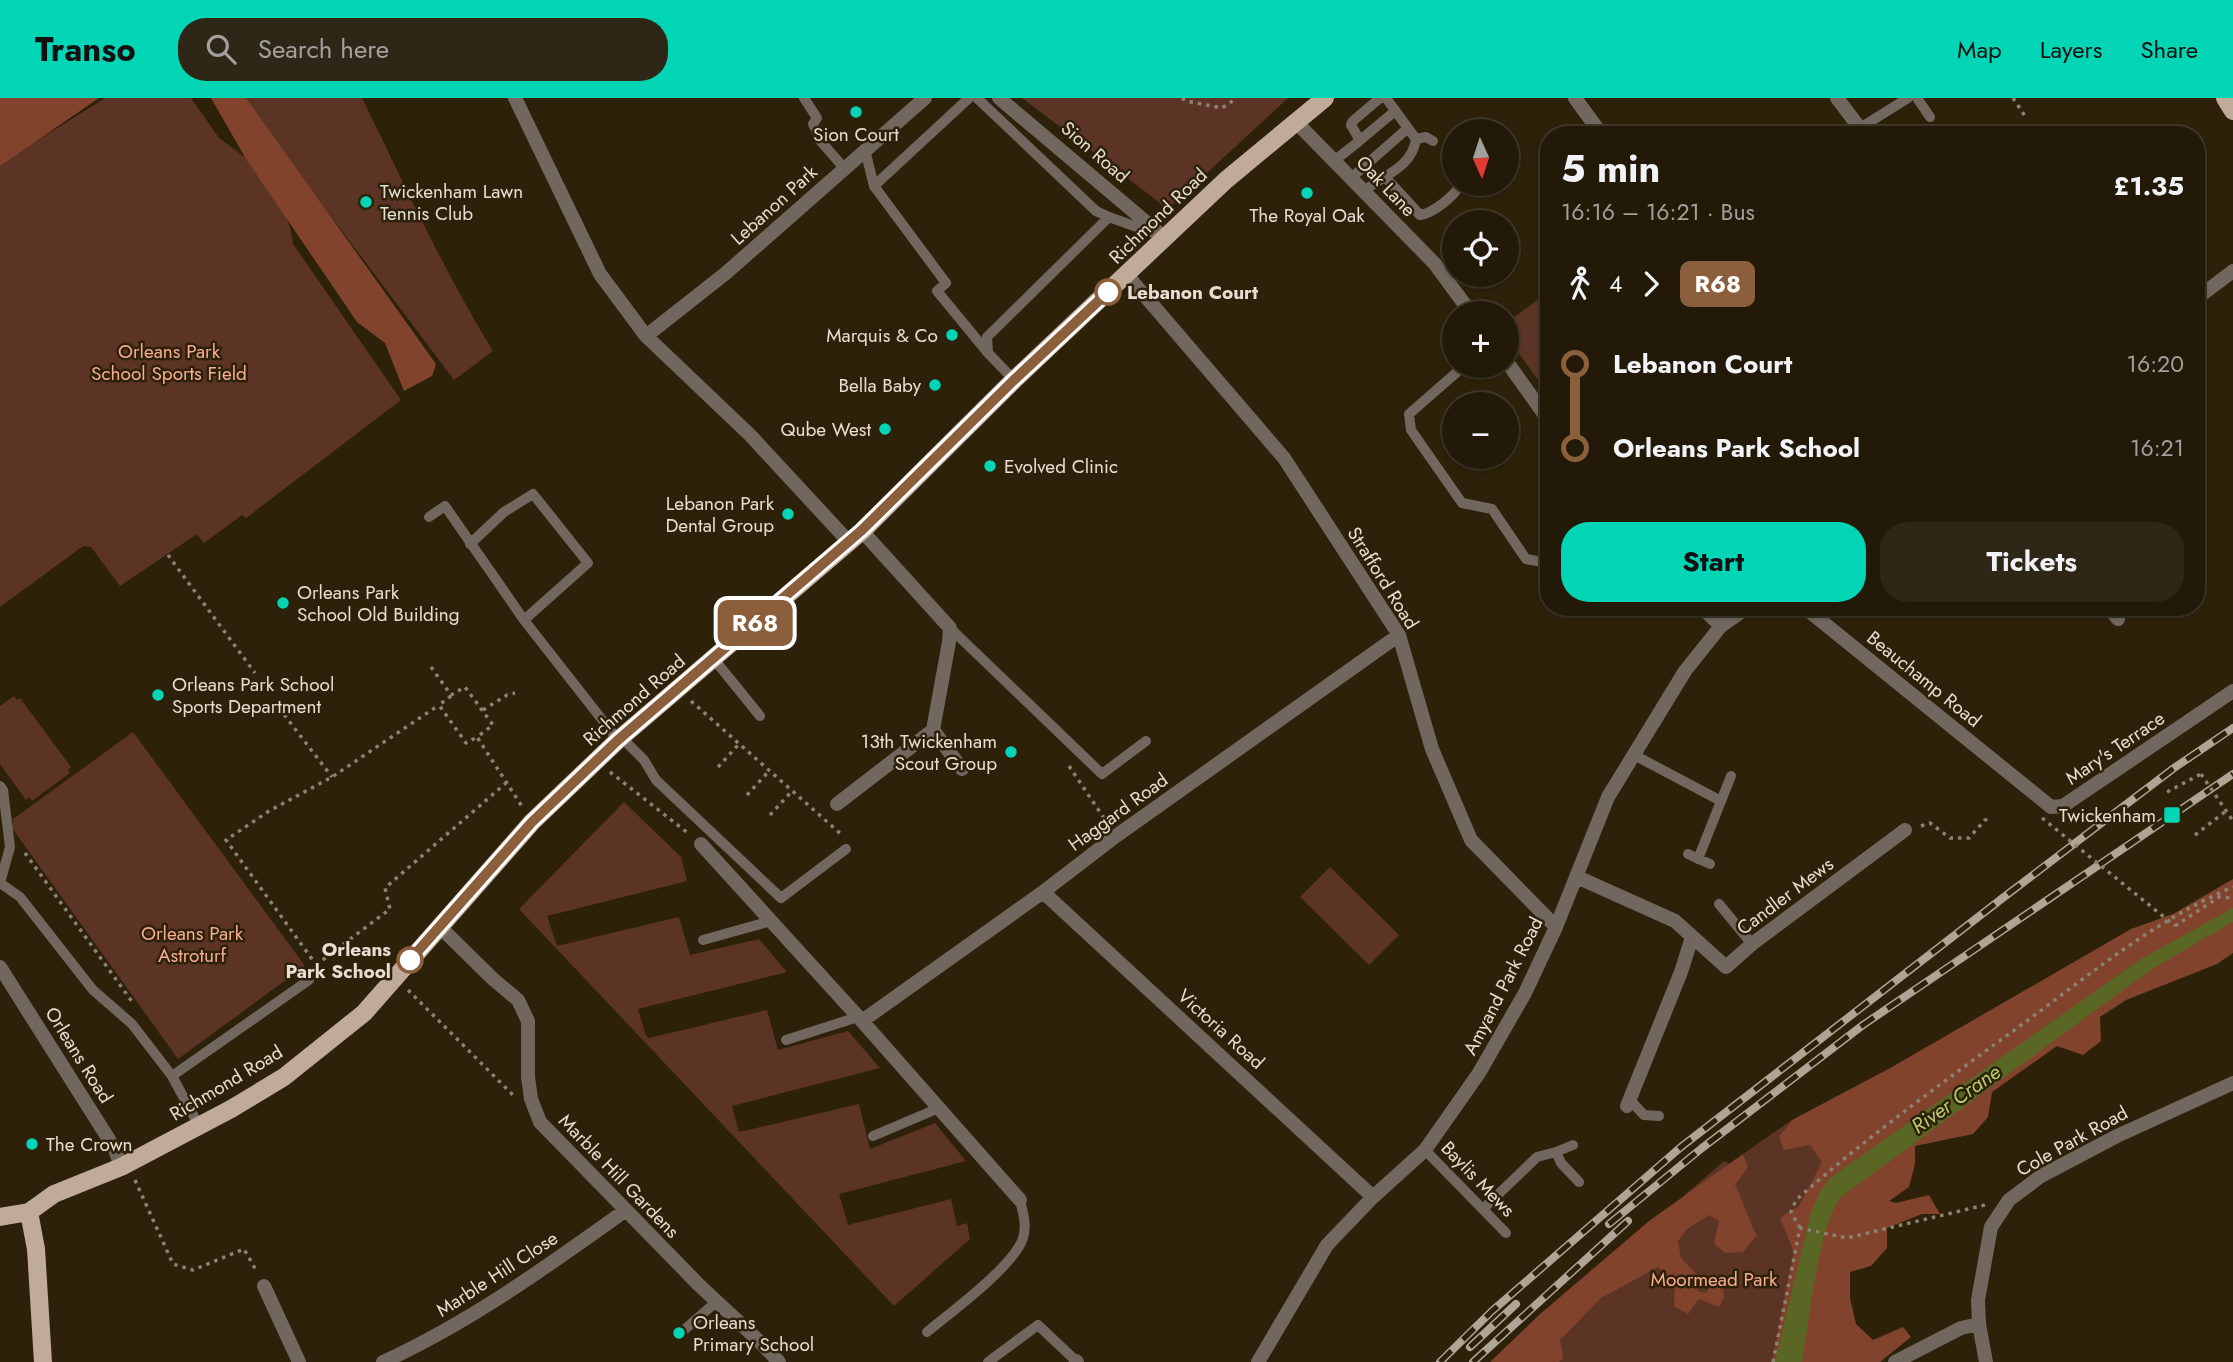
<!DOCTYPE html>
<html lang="en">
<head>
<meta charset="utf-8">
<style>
	body { margin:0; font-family:Jost,sans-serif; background:#2e2616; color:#f1f3f6; height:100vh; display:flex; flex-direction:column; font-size:26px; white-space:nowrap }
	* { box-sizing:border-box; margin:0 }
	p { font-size:23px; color:#a2a09c }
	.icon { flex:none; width:38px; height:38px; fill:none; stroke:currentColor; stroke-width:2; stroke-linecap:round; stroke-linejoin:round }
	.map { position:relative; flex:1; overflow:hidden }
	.details { position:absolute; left:1540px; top:28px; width:665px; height:490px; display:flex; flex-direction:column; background:#221908; border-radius:28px; box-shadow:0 2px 5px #0004,0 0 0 2px #3f3829 }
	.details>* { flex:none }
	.badge { padding:0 14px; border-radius:10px; font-size:24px; line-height:46px }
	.needle { width:46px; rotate:177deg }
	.buttons { position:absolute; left:1442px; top:21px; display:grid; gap:14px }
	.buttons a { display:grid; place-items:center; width:77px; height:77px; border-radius:50%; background:#221908; box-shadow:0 2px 5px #0004,0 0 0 2px #3f3829; font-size:35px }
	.map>.badge { position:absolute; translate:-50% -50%; box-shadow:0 0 0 4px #fff }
	.legs { display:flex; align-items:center; gap:10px; height:77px; padding:0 21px; font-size:23px }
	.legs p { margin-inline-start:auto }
	.head { display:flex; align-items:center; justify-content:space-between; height:119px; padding:0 21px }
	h1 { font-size:38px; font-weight:700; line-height:52px }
	.primary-button { display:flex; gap:14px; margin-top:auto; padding:14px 21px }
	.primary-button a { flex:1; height:80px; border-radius:28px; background:#02d5b6; color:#111; font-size:28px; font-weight:700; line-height:80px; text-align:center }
	.primary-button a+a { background:#2e2616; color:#f1f3f6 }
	ul { padding:0 21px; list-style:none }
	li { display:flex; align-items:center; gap:24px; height:84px; font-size:26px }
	li i { display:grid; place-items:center; width:10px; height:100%; margin:0 9px; background:currentColor }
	li i::after { content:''; width:18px; height:18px; margin:-9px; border:5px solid; border-radius:50%; background:#221908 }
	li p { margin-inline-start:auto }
	li:first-child i { background:linear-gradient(#0000 50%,currentColor 0) }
	li:last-child i { background:linear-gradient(currentColor 50%,#0000 0) }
	header { display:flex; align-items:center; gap:42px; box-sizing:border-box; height:98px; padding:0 35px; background:#02d5b6; color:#111 }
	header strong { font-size:33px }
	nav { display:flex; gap:38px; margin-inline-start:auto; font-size:24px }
	.search { width:490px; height:63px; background:#2e2616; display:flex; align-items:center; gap:18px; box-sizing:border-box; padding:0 24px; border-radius:28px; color:#a2a09c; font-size:26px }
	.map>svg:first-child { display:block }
	.green { fill:#5c3425 }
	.forest { fill:#82432d }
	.water { fill:#5a6623 }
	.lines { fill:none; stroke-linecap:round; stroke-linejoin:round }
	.path { stroke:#8c8270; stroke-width:3.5; stroke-dasharray:3.5 5; stroke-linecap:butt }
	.service { stroke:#71675f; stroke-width:10 }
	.minor { stroke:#71675f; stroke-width:14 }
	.primary { stroke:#c0ab9a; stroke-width:18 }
	.rail-casing { stroke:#aea595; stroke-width:8 }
	.rail { stroke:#2d210a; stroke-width:5; stroke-dasharray:16; stroke-linecap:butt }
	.path-bridge { stroke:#8c8270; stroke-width:3.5; stroke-dasharray:3.5 5; stroke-linecap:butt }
	.line-1-casing { stroke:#fff; stroke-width:16 }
	.line-1 { stroke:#8b5e3c; stroke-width:10 }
	.poi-dot { fill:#02d5b6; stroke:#2d210a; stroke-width:2.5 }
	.stop-1-dot { fill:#fff; stroke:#8b5e3c; stroke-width:3.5 }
	.labels { text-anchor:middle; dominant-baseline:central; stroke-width:5; stroke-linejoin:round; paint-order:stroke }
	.poi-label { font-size:19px; fill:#e7ded1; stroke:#2d210a; text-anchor:start }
	.street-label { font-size:19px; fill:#e7ded1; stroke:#2d210a }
	.stop-label { font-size:19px; font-weight:bold; fill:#e7ded1; stroke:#2d210a; text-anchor:start }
	.park-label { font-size:19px; fill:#f8ac91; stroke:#2d210a }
	.water-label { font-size:21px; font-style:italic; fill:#b9cc6e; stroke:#2d210a }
</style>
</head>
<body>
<header>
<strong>Transo</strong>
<div class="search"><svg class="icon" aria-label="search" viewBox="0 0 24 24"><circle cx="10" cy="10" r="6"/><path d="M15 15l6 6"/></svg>Search here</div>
<nav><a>Map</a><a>Layers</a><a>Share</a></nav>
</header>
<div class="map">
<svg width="2233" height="1264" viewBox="0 0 2233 1264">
	<rect width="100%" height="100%" fill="#2d210a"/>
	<path class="green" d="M105 0H191L219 40 250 63 282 108 290 129 293 146 401 302 246 420 242 417 204 445 197 436 120 488 91 449 83 448 0 509V66Z
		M246 0H362C404 85 443 172 493 253L454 282 263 28Z
		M1022 0H1288L1168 111Z
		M1549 194V297L1507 239V224Z
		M14 598 17 602 20 600 71 669 68 671 70 675 32 703 29 699 26 702 0 666V608Z
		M133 634 305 868 178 961 12 730 13 721Z
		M624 704 681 759 687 783 547 818 557 848 679 819 690 857 759 841 787 874 638 911 646 938 649 940 767 912 778 952 848 933 880 970 732 1008 739 1034 859 1006 870 1051 935 1025 966 1063 839 1096 848 1127 951 1101 957 1128 967 1125 970 1141 894 1208 519 811Z
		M1330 769 1399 837 1369 867 1300 799Z
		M1792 1022 1779 1038 1810 1047 1823 1063 1803 1101 1778 1264H1492L1724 1063 1745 1073 1748 1069 1743 1056Z"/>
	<path class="forest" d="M0 0H99L0 68Z
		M211 0H246L436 266 432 278 404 293 385 245 357 224 246 61Z
		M2233 781V855L2217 866 2126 902 2100 919 2101 943 2083 957 2057 948 1992 994 1988 1019 1973 1036 1915 1048V1066L1909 1089 1889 1103 1896 1105 1929 1097 1940 1116H1922L1887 1130V1150L1871 1168 1850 1174V1200L1856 1226 1873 1242 1903 1229 1911 1239 1880 1264H1772L1794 1154 1780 1120 1799 1108 1822 1064 1810 1047 1784 1052 1779 1038 1792 1022 1892 969 2131 831 2173 816Z
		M1743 1056 1748 1069 1735 1087C1744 1103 1747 1120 1757 1137L1743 1154 1725 1155 1714 1145 1719 1123 1709 1117 1687 1131 1678 1143 1681 1160 1701 1181 1697 1193 1706 1195 1710 1189H1723L1724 1199 1719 1209 1699 1201 1688 1216 1674 1208 1675 1186 1658 1169 1601 1200 1560 1242 1563 1260 1559 1264H1490L1539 1217 1649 1123Z"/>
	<path class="water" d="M2233 810V824L2152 871 1841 1099C1820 1122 1808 1229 1802 1264H1775L1811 1114 1820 1094 1830 1080 2141 861Z"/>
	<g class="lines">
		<path class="path" d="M1182 0 1186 3 1222 10 1237 0
			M2013 0 2025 18
			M168 457 255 575
			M431 569 451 597 465 589 493 627 477 639 523 710
			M451 598 439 607 466 645 477 639
			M691 603 842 737
			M279 610 332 679
			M483 612 507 597 515 595
			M1069 668 1108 726
			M718 669 739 646
			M610 674 689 736
			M2167 694 2201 676
			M747 697 769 673
			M770 717 792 693
			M1921 728 1930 725 1950 740H1969L1985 722 1989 721
			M2195 737 2226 713
			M25 755 133 905
			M2175 828 2219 799 2233 800
			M316 867 390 811 385 790 506 685
			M317 868 226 742 269 713 332 679 439 607
			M408 892 514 998
			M135 1082 173 1166 193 1172 244 1151 257 1174
			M1800 1130 1791 1114 1796 1102C1869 1037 1949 980 2028 922 2093 874 2157 821 2233 789
			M1773 1264 1800 1130 1847 1140 1985 1107"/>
		<path class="service" d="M804 0 817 20 813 26 818 35V40L844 70
			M977 0 1096 113 1109 119
			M1917 0 1930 19
			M1860 30 1908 0
			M1416 41 1426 39 1433 43
			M1358 44 1395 13
			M865 52 874 88 946 185 937 193 988 255 1014 282
			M1334 63 1358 44V39L1351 27 1353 23 1380 0
			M1452 67 1454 69
			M1385 79 1420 117C1434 115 1454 98 1461 86
			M1351 80 1408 30
			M874 88 969 0
			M1364 93C1383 77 1412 70 1416 41L1386 0
			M988 255 987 239 1109 119 1156 136
			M1464 268 1409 316 1411 332 1462 405 1492 411 1526 461 1543 464 1549 460
			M429 419 445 408 524 522 618 642
			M470 446 504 414 533 396 588 465 524 522
			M950 530 1102 676 1146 643
			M713 560 760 618
			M621 639 644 662 656 682 781 800 846 751
			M1634 657 1721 703
			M0 688 3 692 10 749 0 785 20 799 93 892 132 926 172 978 199 1028
			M1688 756 1710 766
			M1698 761 1731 678
			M1719 806 1752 846
			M703 842 771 823
			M786 942 858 919
			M172 978 309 882
			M1629 1001 1644 1017 1659 1018
			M873 1038 939 1010
			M1425 1052 1506 1135
			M1556 1054 1573 1047
			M1484 1110 1537 1059 1556 1054 1561 1065 1579 1084
			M684 1232 716 1204
			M927 1234C951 1214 1014 1168 1023 1140 1027 1127 1023 1115 1020 1102
			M988 1264 1038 1227 1076 1263"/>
		<path class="minor" d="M515 0 600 176 646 238 750 337 849 444
			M999 0 1165 140
			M1575 0 1602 37
			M1837 0 1865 37
			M1296 24 1435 166 1471 215
			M1127 177 1284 360 1399 537 1432 651 1471 742 1556 829
			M2196 201 2233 173
			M646 238 726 175 925 0
			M1507 264 1549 323
			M1701 509 1721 528
			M1804 509 2051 709 2063 708 2233 593
			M2108 509 2118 521
			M933 632 962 671
			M837 706 933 632 949 544 950 530 862 433
			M701 746 862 923
			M1577 779 1675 823 1726 869 1752 846 1905 732
			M1043 794 1373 1099
			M439 828 493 881 518 902 528 923V979L531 1001 540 1024C593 1078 645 1132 698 1186 725 1212 754 1236 779 1264
			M0 869 115 1051 121 1069
			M1627 1008 1681 874 1692 839
			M1020 1102 862 923 1043 794 1116 738 1399 537
			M264 1188 299 1264
			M1076 1263 1077 1264
			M383 1264C470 1224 548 1168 626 1112
			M1258 1264 1327 1147 1373 1099 1425 1052 1479 975 1525 895 1556 829 1608 699 1685 573 1721 528 1748 509
			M1895 1264 1961 1230 1979 1226
			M1986 1264 1979 1226 1978 1202 1991 1129 2009 1102 2041 1078 2117 1038 2233 985"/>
		<path class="primary" d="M2225 0 2233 13
			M29 1114 36 1151 43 1264
			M0 1119 29 1114 54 1096 121 1069 231 1011 284 979 364 915 532 724 618 642 862 433 1014 282 1226 82 1325 0"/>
		<g class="rail-casing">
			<path id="rail" d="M1609 1126 1702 1050 1863 927 2233 676
				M1470 1249 1516 1206
				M1440 1264 1492 1213 1681 1049 2004 799 2174 670 2233 630
				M1473 1264 1628 1123"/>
		</g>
		<use href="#rail" class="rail"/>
		<path class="path-bridge" d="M2201 676 2233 723
			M2042 720 2175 828"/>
	</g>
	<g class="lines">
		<g class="line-1-casing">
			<path id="line-1" d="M410 862 532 724 618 642 862 432 1014 282 1108 194"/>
		</g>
		<use href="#line-1" class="line-1"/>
	</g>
	<g class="poi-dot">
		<circle cx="856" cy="14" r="7"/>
		<circle cx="1307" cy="95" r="7"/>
		<circle cx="366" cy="104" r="7"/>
		<circle cx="952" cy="237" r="7"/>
		<circle cx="935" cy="287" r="7"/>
		<circle cx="885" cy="331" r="7"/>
		<circle cx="990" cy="368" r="7"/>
		<circle cx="788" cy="416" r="7"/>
		<circle cx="283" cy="505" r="7"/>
		<circle cx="158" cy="597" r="7"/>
		<circle cx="1011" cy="654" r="7"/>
		<rect x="2163" y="708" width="18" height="18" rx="3.5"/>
		<circle cx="32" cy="1046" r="7"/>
		<circle cx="679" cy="1235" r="7"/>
	</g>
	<g class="stop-1-dot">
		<circle cx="1108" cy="194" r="12"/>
		<circle cx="410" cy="862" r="12"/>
	</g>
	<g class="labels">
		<g class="poi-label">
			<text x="856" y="36" text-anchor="middle">Sion Court</text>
			<text x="380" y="93">Twickenham Lawn<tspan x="380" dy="22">Tennis Club</tspan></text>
			<text x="1307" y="117" text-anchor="middle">The Royal Oak</text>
			<text x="938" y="237" text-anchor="end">Marquis &amp; Co</text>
			<text x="921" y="287" text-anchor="end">Bella Baby</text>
			<text x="871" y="331" text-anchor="end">Qube West</text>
			<text x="1004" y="368">Evolved Clinic</text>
			<text x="774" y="405" text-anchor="end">Lebanon Park<tspan x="774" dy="22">Dental Group</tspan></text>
			<text x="297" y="494">Orleans Park<tspan x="297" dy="22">School Old Building</tspan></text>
			<text x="172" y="586">Orleans Park School<tspan x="172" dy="22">Sports Department</tspan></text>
			<text x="997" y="643" text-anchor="end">13th Twickenham<tspan x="997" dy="22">Scout Group</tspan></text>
			<text x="2156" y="717" text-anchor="end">Twickenham</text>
			<text x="46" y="1046">The Crown</text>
			<text x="693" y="1224">Orleans<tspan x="693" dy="22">Primary School</tspan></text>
		</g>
		<g class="street-label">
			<text transform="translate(1095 54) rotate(41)">Sion Road</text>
			<text transform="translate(1386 88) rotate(46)">Oak Lane</text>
			<text transform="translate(774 107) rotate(-42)">Lebanon Park</text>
			<text transform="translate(1158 118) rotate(-44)">Richmond Road</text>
			<text transform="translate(1383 480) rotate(58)">Strafford Road</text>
			<text transform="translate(1924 581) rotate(39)">Beauchamp Road</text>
			<text transform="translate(634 602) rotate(-41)">Richmond Road</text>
			<text transform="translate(2115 650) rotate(-34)">Mary's Terrace</text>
			<text transform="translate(1118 714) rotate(-36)">Haggard Road</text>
			<text transform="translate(1785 798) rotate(-37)">Candler Mews</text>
			<text transform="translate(1503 888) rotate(-63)">Amyand Park Road</text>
			<text transform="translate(1221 931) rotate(42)">Victoria Road</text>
			<text transform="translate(79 957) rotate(58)">Orleans Road</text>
			<text transform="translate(226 985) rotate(-31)">Richmond Road</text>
			<text transform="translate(2072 1043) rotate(-29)">Cole Park Road</text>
			<text transform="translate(619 1078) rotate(46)">Marble Hill Gardens</text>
			<text transform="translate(1478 1081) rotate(46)">Baylis Mews</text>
			<text transform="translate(497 1176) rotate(-33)">Marble Hill Close</text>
		</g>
		<g class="stop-label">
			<text x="1127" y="194">Lebanon Court</text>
			<text x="391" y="851" text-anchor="end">Orleans<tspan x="391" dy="22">Park School</tspan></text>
		</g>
		<g class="park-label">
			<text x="169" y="253">Orleans Park<tspan x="169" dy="22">School Sports Field</tspan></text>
			<text x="192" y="835">Orleans Park<tspan x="192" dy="22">Astroturf</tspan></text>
			<text x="1714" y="1181">Moormead Park</text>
		</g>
		<g class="water-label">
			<text transform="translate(1956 1001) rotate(-35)">River Crane</text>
		</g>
	</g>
</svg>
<div class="buttons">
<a><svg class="needle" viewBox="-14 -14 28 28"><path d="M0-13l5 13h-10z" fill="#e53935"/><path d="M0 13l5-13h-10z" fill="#a2a09c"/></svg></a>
<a><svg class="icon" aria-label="locate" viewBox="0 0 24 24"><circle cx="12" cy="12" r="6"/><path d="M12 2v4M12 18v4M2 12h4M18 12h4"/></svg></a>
<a>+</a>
<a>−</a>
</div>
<b class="badge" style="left:755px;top:525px;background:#8b5e3c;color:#fff">R68</b>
<section class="details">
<div class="head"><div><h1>5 min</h1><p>16:16 – 16:21 · Bus</p></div><b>£1.35</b></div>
<div class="legs"><svg class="icon" aria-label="walk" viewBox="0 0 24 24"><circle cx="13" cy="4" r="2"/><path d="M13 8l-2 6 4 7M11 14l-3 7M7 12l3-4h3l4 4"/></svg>4<svg class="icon" aria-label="forward" viewBox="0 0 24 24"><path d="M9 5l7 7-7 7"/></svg><b class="badge" style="background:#8b5e3c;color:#fff">R68</b></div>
<ul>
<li><i style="color:#8b5e3c"></i><b>Lebanon Court</b><p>16:20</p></li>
<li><i style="color:#8b5e3c"></i><b>Orleans Park School</b><p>16:21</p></li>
</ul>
<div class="primary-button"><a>Start</a><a>Tickets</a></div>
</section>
</div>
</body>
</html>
